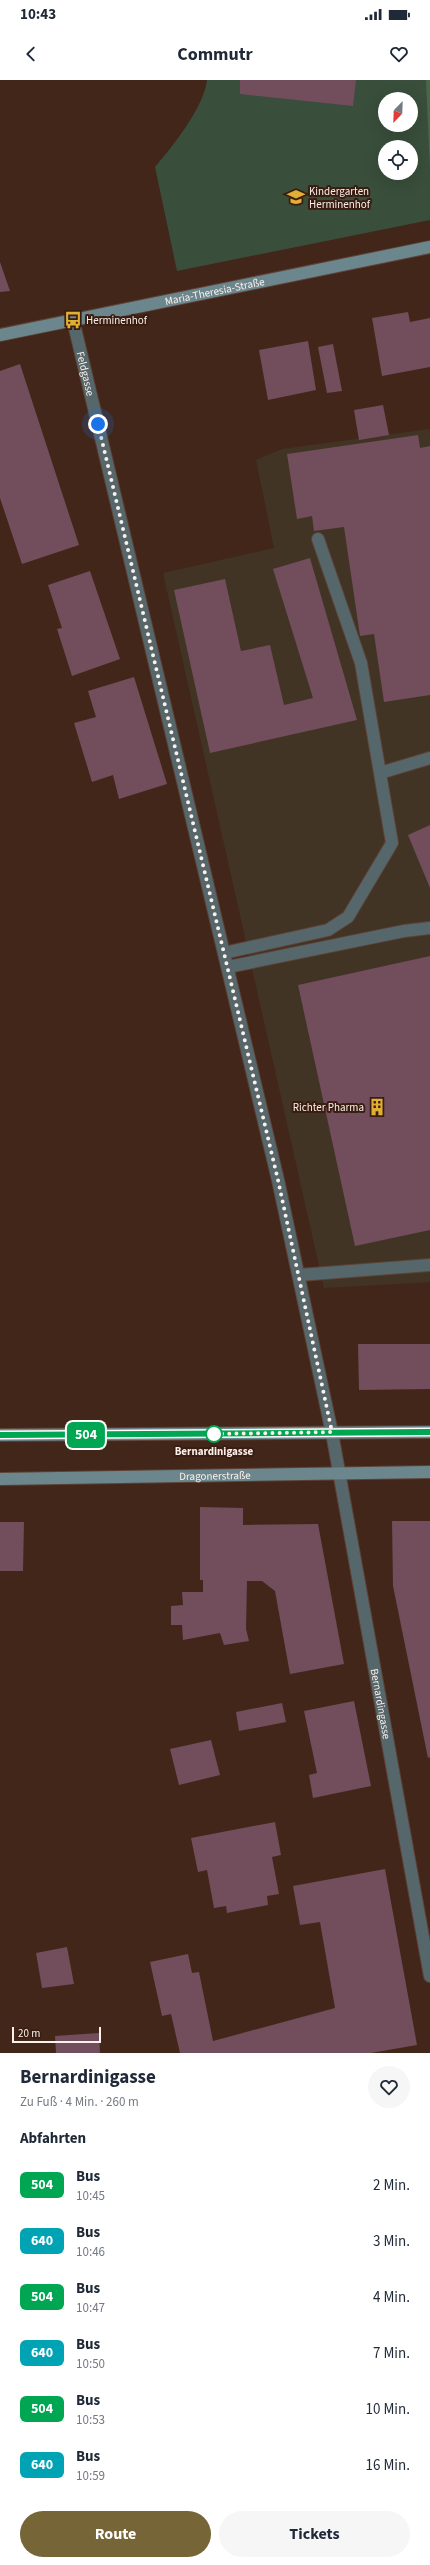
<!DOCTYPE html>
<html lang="de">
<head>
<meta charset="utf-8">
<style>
	body { margin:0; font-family:"Source Sans 3",sans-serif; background:#f6f6f7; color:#1f2937; height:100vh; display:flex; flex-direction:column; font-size:15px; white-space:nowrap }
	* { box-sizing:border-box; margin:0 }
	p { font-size:13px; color:#747a83 }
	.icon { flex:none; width:22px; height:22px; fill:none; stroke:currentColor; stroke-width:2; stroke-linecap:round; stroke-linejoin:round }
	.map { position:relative; height:1973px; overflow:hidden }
	.sheet { display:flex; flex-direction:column; background:#fff; flex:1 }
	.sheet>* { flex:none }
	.badge { padding:0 8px; border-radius:6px; font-size:14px; line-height:26px }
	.needle { width:26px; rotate:203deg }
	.buttons { position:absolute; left:378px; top:12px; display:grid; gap:8px }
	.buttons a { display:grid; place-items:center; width:40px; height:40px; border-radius:50%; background:#fff; box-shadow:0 4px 16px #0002; font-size:20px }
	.scale { position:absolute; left:12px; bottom:10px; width:89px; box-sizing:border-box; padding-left:4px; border:2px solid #fcf0eb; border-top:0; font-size:11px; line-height:14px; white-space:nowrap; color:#fcf0eb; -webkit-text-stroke:3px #381d10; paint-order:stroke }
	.you { position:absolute; width:20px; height:20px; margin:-10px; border:3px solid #fff; border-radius:50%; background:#1a73e8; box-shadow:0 0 0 6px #1a73e833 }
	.map>.badge { position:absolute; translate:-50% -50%; box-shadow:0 0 0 2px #fff }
	h2 { padding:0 20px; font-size:15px; line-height:36px }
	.round { display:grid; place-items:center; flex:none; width:42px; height:42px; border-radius:21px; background:#f6f6f7 }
	.overview { display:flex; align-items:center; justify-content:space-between; height:68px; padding:0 20px }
	h1 { font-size:19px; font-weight:700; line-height:30px }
	.primary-button { display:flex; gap:8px; margin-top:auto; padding:8px 20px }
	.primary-button a { flex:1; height:46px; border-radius:24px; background:#766536; color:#fff; font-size:16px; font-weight:700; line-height:46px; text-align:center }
	.primary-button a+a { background:#f6f6f7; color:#1f2937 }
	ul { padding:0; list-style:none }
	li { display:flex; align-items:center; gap:12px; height:56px; padding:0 20px }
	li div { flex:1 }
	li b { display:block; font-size:15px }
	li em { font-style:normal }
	li .badge { min-width:44px; font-weight:700; text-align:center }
	.status { display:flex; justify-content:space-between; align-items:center; height:28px; padding:0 20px; background:#fff; direction:ltr }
	.status svg { height:11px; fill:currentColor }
	header { display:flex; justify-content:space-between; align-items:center; height:52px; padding:0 20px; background:#fff; font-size:18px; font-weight:700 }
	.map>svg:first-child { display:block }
	.commercial { fill:#413425 }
	.green { fill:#394e3b; fill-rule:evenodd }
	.forest { fill:#4a674c }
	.building { fill:#724d5c }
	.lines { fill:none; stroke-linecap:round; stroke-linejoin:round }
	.lane-casing { stroke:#5d4237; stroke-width:14 }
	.street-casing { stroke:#5d4237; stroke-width:14 }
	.secondary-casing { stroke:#5d4237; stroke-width:14 }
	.lane { stroke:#56676b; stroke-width:12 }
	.street { stroke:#56676b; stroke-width:12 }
	.secondary { stroke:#6b878d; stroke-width:12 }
	.line-casing { stroke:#fff; stroke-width:9 }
	.line { stroke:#00a651; stroke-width:6 }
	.walk { stroke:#fcf0eb; stroke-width:4; stroke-dasharray:0 7.2 }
	.stop-dot { fill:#fff; stroke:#00a651; stroke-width:2 }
	.labels { text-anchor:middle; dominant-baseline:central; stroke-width:4; stroke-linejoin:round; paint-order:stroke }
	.poi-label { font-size:11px; fill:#fcf0eb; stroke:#381d10; text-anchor:start }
	.street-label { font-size:11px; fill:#fcf0eb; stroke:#381d10 }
	.stop-label { font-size:11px; font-weight:bold; fill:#fcf0eb; stroke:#381d10 }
</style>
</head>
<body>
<div class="status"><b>10:43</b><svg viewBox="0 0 49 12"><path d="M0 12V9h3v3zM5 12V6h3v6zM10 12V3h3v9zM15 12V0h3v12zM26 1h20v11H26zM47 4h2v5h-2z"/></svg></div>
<header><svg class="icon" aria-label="back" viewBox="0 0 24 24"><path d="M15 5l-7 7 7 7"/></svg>Commutr<svg class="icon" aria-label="heart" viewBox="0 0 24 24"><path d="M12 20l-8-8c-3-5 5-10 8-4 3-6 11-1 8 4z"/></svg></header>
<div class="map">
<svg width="430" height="1973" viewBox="0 0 430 1973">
	<rect width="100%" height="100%" fill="#43261a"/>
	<path class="commercial" d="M430 349V1202L324 1208 163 493 274 468 256 380 282 369Z"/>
	<path class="green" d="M207 0H430V140L177 191 155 87C173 66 204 27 207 0ZM385 19H411V45H385ZM385 67H411V93H385Z"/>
	<path class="forest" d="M426 0H430V90Z"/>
	<path class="building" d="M240 0H356L353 26 240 14Z
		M0 182 10 211 0 212Z
		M408 232 410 242 430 238V287L382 296 372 238Z
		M308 261 316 310 268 320 259 270Z
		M333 264 342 311 327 313 318 267Z
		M20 284 79 465 22 484 0 418V291Z
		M383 325 389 355 359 360 354 330Z
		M418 355 420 368 430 366V615L384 622 374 554 360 556 344 447 314 451 312 436 297 439 287 374Z
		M310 478 357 640 210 673 174 510 225 499 241 571 270 565 284 625 313 618 273 489Z
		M90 491 120 579 72 596 57 549 62 548 48 505Z
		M134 597 167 704 119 719 113 695 92 702 74 643 96 637 88 611Z
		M430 745V808L408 755Z
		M430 876V1150L355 1166 298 905Z
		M358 1264H430V1309L359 1310Z
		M200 1427 243 1428V1445L318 1444 344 1584 290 1594 275 1511 262 1501H247L246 1549 249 1561 224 1565 220 1553 183 1560 182 1545H171V1526L183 1525 182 1512H203V1500H200Z
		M392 1441H430V1677L428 1678 393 1506Z
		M0 1442H24L23 1491H0Z
		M354 1621 371 1706 313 1718 309 1695 317 1693 304 1631Z
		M282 1623 286 1642 239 1651 236 1632Z
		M211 1660 220 1695 179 1705 170 1669Z
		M275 1742 281 1775 272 1777 279 1814 267 1816 268 1825 227 1833 226 1826 214 1828 207 1790 198 1792 191 1758Z
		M385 1789 417 1965 371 1973H180L171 1934 162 1936 150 1882 188 1874 192 1893 199 1892 213 1961 335 1928 320 1842 300 1845 293 1806Z
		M67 1867 74 1904 42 1908 36 1873Z
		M99 1953 100 1973H56L55 1956Z"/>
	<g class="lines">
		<g class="lane-casing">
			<path id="lane" d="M380 693 430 678
				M224 873 328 850 348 837 392 763 361 583 318 459
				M228 887 404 851 430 848
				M299 1195 430 1185"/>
		</g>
		<g class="street-casing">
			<g id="street">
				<path id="s1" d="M73 240 278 1100 332 1353 430 1896"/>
			</g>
		</g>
		<g class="secondary-casing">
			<g id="secondary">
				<path id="s2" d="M0 255 430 167"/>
				<path d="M0 1355 430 1352"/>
				<path id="s3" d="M0 1399 430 1392"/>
			</g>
		</g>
		<use href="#lane" class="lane"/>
		<use href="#street" class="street"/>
		<use href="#secondary" class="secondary"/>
	</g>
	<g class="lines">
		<g class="line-casing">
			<path id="line" d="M0 1355 430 1352"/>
		</g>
		<use href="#line" class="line"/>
		<path class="walk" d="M98 344 278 1100 332 1352 214 1354"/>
	</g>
	<defs>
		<g id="school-bare" transform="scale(1.38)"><path d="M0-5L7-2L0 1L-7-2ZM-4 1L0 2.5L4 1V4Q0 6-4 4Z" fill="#e1af34" stroke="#381d10" stroke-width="2.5" paint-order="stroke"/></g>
		<g id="bus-bare" transform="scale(1.38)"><path d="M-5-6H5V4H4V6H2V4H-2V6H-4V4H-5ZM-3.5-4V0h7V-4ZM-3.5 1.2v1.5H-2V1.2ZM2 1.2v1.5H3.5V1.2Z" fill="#e1af34" stroke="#381d10" stroke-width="2.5" paint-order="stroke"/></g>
		<g id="building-bare" transform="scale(1.38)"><path d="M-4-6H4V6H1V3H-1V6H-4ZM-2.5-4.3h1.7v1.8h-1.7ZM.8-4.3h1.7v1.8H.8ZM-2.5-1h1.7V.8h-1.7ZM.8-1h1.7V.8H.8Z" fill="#e1af34" stroke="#381d10" stroke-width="2.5" paint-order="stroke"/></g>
	</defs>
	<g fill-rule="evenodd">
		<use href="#school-bare" x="296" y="117"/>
		<use href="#bus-bare" x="73" y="240"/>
		<use href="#building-bare" x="377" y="1027"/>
	</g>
	<circle class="stop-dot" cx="214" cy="1354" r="8"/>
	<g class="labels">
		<g class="poi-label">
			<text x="309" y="111">Kindergarten<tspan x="309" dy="13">Herminenhof</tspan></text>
			<text x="86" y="240">Herminenhof</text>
			<text x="364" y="1027" text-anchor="end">Richter Pharma</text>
		</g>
		<g class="street-label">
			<text stroke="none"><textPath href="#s2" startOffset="219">Maria-Theresia-Straße</textPath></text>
			<text stroke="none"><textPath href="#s1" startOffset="55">Feldgasse</textPath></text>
			<text stroke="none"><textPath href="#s3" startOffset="215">Dragonerstraße</textPath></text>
			<text stroke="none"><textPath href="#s1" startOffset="1418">Bernardingasse</textPath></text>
		</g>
		<g class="stop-label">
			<text x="214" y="1371">Bernardinigasse</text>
		</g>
	</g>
</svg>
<div class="buttons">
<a><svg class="needle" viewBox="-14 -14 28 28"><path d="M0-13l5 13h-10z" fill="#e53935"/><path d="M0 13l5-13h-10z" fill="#747a83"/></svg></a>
<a><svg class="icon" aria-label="locate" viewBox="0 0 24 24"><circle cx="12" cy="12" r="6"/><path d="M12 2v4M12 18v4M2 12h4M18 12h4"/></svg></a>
</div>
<div class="scale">20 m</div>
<div class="you" style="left:98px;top:344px"></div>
<b class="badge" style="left:86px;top:1355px;background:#00a651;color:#fff">504</b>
</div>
<section class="sheet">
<div class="overview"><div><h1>Bernardinigasse</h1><p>Zu Fuß · 4 Min. · 260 m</p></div><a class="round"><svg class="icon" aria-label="heart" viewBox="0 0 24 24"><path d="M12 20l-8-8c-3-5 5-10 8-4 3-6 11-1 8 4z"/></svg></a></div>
<h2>Abfahrten</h2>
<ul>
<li><span class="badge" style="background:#00a651;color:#fff">504</span><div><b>Bus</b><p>10:45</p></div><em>2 Min.</em></li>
<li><span class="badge" style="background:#00a3b4;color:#fff">640</span><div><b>Bus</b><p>10:46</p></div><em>3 Min.</em></li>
<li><span class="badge" style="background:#00a651;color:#fff">504</span><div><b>Bus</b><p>10:47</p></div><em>4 Min.</em></li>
<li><span class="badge" style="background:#00a3b4;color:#fff">640</span><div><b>Bus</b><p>10:50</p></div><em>7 Min.</em></li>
<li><span class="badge" style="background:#00a651;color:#fff">504</span><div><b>Bus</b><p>10:53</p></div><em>10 Min.</em></li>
<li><span class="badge" style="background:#00a3b4;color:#fff">640</span><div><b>Bus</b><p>10:59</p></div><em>16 Min.</em></li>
</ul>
<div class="primary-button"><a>Route</a><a>Tickets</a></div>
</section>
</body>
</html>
